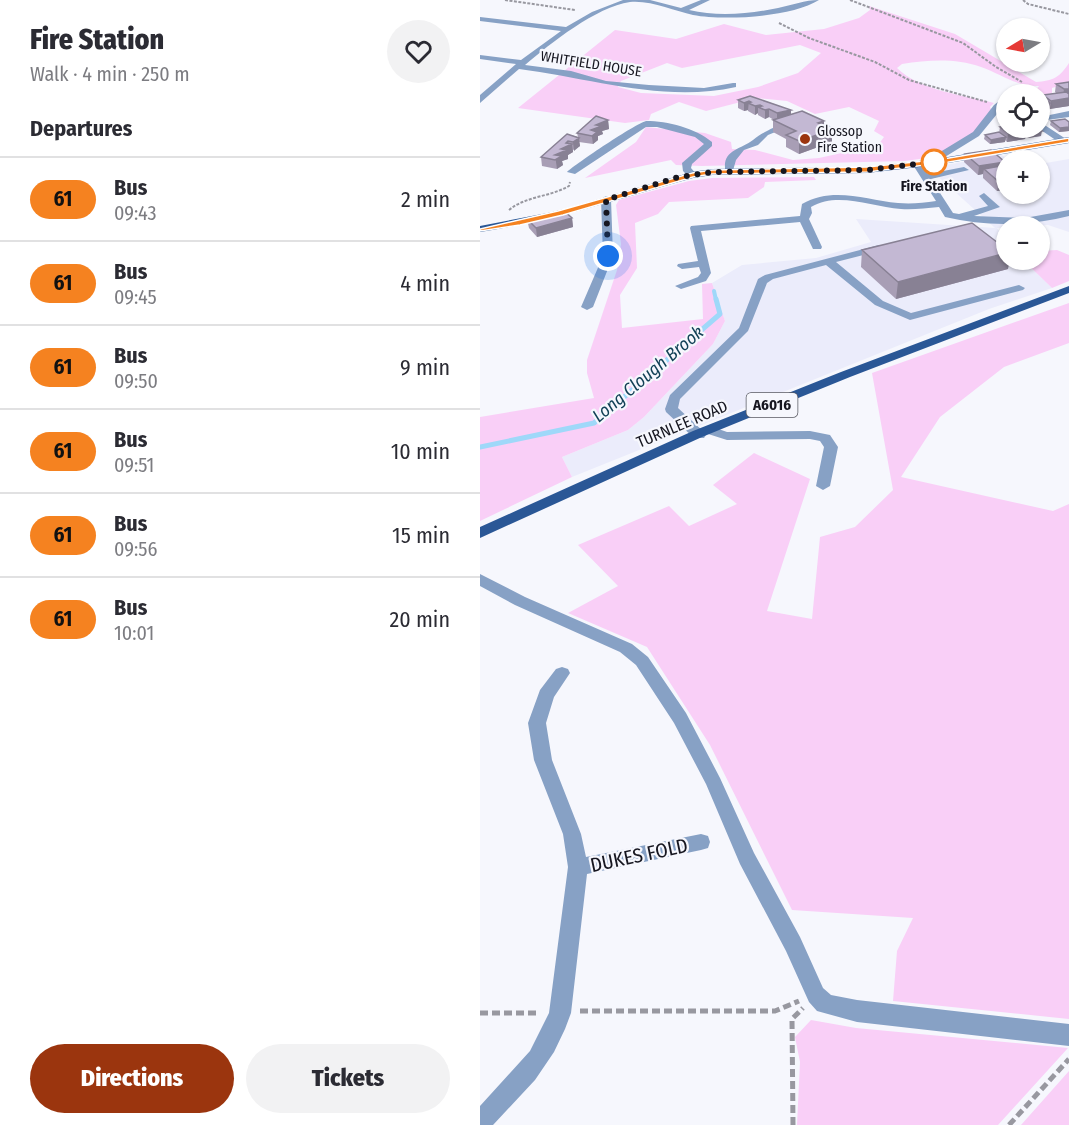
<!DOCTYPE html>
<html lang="en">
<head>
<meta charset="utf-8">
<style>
	body { margin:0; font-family:"Fira Sans Condensed",sans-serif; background:#f2f2f3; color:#2b2b33; height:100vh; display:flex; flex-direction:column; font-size:22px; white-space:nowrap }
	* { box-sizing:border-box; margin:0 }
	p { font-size:20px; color:#7c7c81 }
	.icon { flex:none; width:33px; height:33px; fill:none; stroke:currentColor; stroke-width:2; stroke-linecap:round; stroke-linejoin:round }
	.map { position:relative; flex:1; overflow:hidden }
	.side { display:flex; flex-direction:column; background:#fff; width:480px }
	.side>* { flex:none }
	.badge { padding:0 12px; border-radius:20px; font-size:21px; line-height:39px }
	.needle { width:39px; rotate:260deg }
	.buttons { position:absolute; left:516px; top:18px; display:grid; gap:12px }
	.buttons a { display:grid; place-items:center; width:54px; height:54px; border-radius:50%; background:#fff; box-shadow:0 2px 4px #0004; font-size:30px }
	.you { position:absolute; width:30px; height:30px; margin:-15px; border:4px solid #fff; border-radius:50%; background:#1a73e8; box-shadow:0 0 0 9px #1a73e833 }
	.map>.badge { position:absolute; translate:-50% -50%; box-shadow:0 0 0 3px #fff }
	h2 { padding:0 30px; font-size:22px; line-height:54px }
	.round { display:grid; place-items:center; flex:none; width:63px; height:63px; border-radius:32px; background:#f2f2f3 }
	.head { display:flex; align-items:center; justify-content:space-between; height:102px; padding:0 30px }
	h1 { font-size:28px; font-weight:800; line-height:45px }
	.primary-button { display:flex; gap:12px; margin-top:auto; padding:12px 30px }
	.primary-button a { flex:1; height:69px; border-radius:36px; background:#9b350e; color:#fff; font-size:24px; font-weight:800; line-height:69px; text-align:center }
	.primary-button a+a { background:#f2f2f3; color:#2b2b33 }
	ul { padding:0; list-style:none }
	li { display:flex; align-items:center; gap:18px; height:84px; padding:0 30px; border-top:2px solid #e1e1e2 }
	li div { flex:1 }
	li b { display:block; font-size:22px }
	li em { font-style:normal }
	li .badge { min-width:66px; font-weight:700; text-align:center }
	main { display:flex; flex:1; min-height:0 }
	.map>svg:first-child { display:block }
	.built { fill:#ebecfb }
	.green { fill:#f9cff7; fill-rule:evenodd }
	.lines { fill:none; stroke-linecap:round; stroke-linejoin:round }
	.stream-far1 { stroke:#9fd8f9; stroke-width:4 }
	.stream { stroke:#9fd8f9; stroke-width:5 }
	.path-far1 { stroke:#9898a0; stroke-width:2; stroke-dasharray:3 1.5; stroke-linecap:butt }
	.path { stroke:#9898a0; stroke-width:5; stroke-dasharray:8 4; stroke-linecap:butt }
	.minor { fill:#87a1c5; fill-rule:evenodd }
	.major { fill:#2a5796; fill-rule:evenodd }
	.wall { fill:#a89eb5 }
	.shaded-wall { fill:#888194 }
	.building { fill:#c3b8d3; stroke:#888194; stroke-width:1.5 }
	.line { fill:#f58220; stroke:#fff; stroke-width:1.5 }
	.walk { stroke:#161620; stroke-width:6; stroke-dasharray:0 10.8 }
	.poi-dot { fill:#9b350e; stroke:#f6f7fd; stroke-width:2 }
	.stop-dot { fill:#fff; stroke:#f58220; stroke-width:3 }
	.labels { text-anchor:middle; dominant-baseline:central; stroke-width:4.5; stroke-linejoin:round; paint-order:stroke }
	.far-street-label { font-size:14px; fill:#161620; stroke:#f6f7fd }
	.far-poi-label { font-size:14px; fill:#161620; stroke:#f6f7fd; text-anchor:start }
	.far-stop-label { font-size:14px; font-weight:bold; fill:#161620; stroke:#f6f7fd }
	.shield { fill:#f6f7fd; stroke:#595a62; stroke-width:1.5 }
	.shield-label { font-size:15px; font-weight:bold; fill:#161620 }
	.street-label { font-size:16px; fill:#161620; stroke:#f6f7fd }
	.water-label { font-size:18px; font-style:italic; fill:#124157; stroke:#f6f7fd }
	.near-street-label { font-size:20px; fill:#161620; stroke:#f6f7fd }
</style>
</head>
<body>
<main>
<section class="side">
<div class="head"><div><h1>Fire Station</h1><p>Walk · 4 min · 250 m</p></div><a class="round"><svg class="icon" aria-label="heart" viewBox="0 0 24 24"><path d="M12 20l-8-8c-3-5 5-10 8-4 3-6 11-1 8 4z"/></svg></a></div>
<h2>Departures</h2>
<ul>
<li><span class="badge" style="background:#f58220;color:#111">61</span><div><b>Bus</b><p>09:43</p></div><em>2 min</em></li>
<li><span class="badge" style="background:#f58220;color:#111">61</span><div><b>Bus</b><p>09:45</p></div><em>4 min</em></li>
<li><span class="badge" style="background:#f58220;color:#111">61</span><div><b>Bus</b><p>09:50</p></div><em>9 min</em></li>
<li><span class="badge" style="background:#f58220;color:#111">61</span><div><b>Bus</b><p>09:51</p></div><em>10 min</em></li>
<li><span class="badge" style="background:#f58220;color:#111">61</span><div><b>Bus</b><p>09:56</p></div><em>15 min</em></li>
<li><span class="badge" style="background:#f58220;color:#111">61</span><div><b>Bus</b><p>10:01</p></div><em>20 min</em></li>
</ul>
<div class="primary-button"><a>Directions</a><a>Tickets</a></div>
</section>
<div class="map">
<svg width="589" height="1125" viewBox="0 0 589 1125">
	<rect width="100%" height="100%" fill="#f6f7fd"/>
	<path class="built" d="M522 155 528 160 526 194H560V164L589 159V232L568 225 517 228 526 240V260H543L572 288 509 309 92 477 82 457 148 430 164 417 233 344 245 321 232 283 262 265 336 258 391 242 376 219 515 228 453 172 454 167Z"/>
	<path class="green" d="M389 6 475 34 556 82C573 81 580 77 589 63V83L572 88V93L560 96 554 92 559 86C537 87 521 74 501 67 475 58 449 60 422 64L417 68C440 91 484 95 514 103L510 107 512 111 492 135 454 157 425 161 222 166 196 165 191 160 105 178 156 142 166 127 225 133 251 142 252 149 275 150 313 160 339 158 398 145 404 137 394 131 399 121 369 107 335 114 307 101 276 98 226 111 199 102 171 114 169 120 145 123 38 108 135 30 196 39 244 24 286 35 344 29 379 18 390 10ZM320 45 341 53 318 73 278 87 234 96 161 93 138 87 141 81 187 63 202 68Z
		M334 177 336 180 285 182 284 187 268 198 189 202 178 214 155 223 157 268 140 295 142 328 223 319 222 284 232 283 245 321 233 344 164 417 148 430 82 457 92 477 0 521V417L114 398 107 373V360L137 270 141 244 136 205 139 200 209 181 232 178Z
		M577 250 589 255V281L572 288 543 260H560V251Z
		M589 303V343L524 367 460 417 421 477 573 511 589 504V1019L413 1001 417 951 433 918 312 910 230 745 167 647 88 613 138 586 98 545 189 506 209 526 257 504 233 485 274 453 330 479 287 611 332 619 340 537 375 527 413 490 392 373Z
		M331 1020 376 1028 588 1048 518 1125H317L320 1062 315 1037Z
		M589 1071V1125H540H541Z"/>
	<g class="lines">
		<path class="stream-far1" d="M234 291 236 300"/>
		<path class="stream" d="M0 447 114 423 240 314 236 299"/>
		<path class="path-far1" d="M25 0 95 10
			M370 0 483 43 516 67 542 82
			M543 0 548 4 589 14
			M299 23 329 38 395 62 429 80 507 102
			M29 210C46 196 70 197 89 186L90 182"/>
		<path class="path" d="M100 1011H295L319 1001
			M0 1013H59
			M313 1125 312 1019 323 1008
			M529 1125 589 1059"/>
		<path class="minor" d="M143 0H170L201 8 221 0H230L209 10C238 17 269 14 298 8 312 5 325 0 339 0 312 17 245 21 213 15 194 11 171 0 150 2 116 7 71 43 45 65L91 71 126 81 169 85 224 88 253 83H256V87C183 103 111 78 39 69L0 103V95L36 64 0 59V55L41 60 81 31 0 21V17L86 27 112 12Z
			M551 86 555 88C549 94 541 95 533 94Z
			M523 98H526V103L499 136 460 160 459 164H453L452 157 493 132 514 105Z
			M589 111V117L560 121V117Z
			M333 119 360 130 361 132 354 134 330 124 329 122Z
			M166 121C188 121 215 128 232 142V146L212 164 211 168 217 175 215 177H209L203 171 202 163 224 144 215 137 177 127H166L95 174 87 172C97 163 155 124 166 121Z
			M308 122 315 124 288 135 278 145 264 150 256 160 252 174H246C240 150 260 150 273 140 285 131 294 127 308 122Z
			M560 122 586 139V143H580L558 128Z
			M438 162 441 163 448 174 484 167 489 170 451 179 473 213 479 214 508 206 499 196 504 193 520 207 494 216 545 218 589 210V216C548 226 507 227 465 217L459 207C446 208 433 210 421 209 392 207 358 191 331 207L332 213 329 219 342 247 341 249H333L320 222 221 231 231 273 226 281 201 289 195 286 218 277 221 273 219 267 202 269 197 266 198 264 218 261 210 228 211 226 320 216 322 204C353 186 386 200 418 203 431 204 443 203 456 201L433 165Z
			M126 196 131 199 133 256 113 307 107 310 101 307 123 256 121 199Z
			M399 245 404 248 403 250 356 262 403 301 431 313 539 285 545 288 543 290 430 320 395 305 346 265 293 279 287 283 268 331 200 399 198 408 224 432 226 435 224 438H214L186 412 185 409 190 395 259 328 278 279 285 275Z
			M230 426 247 432 330 431 350 435 358 447 350 486 343 490 336 486 344 447 340 441 330 439 247 440 225 433 223 430 225 427Z
			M0 574 45 597 152 644 168 657 206 713 240 778 274 853 320 937 343 988 351 995 377 1000 589 1024V1046L377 1022 337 1011 329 1002 306 951 260 864 226 784 194 723 156 665 140 652 35 605 0 586Z
			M82 667 88 669 90 673 74 697 66 723 72 760 101 834 106 857 221 834 228 836 230 842 228 848 221 850 107 874 91 1013 85 1029 74 1052 55 1080 13 1125H0V1106L50 1051 69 1013 88 867 83 834 54 760 48 723 60 690 76 669Z"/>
		<path class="major" d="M589 137V143L456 165 387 173 232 175 213 178C142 198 73 221 0 232V226L78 211 212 172 232 169 387 167 456 159Z
			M589 286V293L370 377 222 437 0 538V527L213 431 361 372Z"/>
	</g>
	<path class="wall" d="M589 82V106L569 109V111L563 97V95L576 93 575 92 576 84Z
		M270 96 311 110V114L344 121V126L352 130V142L319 154 306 147V139L293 132V120H294L289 117 285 119 278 115V113L275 115 268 111V110L264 111 258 108V100Z
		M128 120 129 129 122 131 123 134 118 136V140L113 144 99 142 100 146 93 150V152L88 155V159L82 161 83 165 77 169 62 166 61 157 87 134 98 137 97 133Z
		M571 121 589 122V131L579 132 570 125Z
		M520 127 561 136 548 138 546 137 545 139 527 142 525 140V142L510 144 504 139 505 135 519 133Z
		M485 154 525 162V166L526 165V190L517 191 503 178V174L498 175 484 162Z
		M92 218 93 227 57 237 49 228 47 219Z
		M382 250 528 269 416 299 381 267Z"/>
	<path class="shaded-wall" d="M584 89H589V97H583Z
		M589 98V106L570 109 571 101Z
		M269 101 268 110 264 111V103Z
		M570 103 569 111 560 113V104Z
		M280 105V108L278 107V113L275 115V106Z
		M289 109V117L285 119V110Z
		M311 110V118L297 121V113Z
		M128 120 129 129 122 131 123 134 118 136V140L113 144 111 130 116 125Z
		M344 121V133L352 130V142L319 154V141L338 123Z
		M589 127V131L579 132 580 128Z
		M547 130 545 139 527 142 528 133Z
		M562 131 561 136 548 138V134Z
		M526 137 525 142 510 144 511 140Z
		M99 138 100 146 94 151 93 142Z
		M88 141 89 145 92 144 93 152 88 155V159L82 161 83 165 77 169 75 155Z
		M525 162 524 171 504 169 503 174 498 175 499 166Z
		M526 181V190L517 191 519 182Z
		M92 218 93 227 57 237 56 228Z
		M526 253V260H530L528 269 416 299 418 282Z"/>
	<path class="building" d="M589 82V89H584L576 84Z
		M586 92 589 94V98L571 101 563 95Z
		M270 96 311 110 297 113 289 109 285 110 278 107 282 106 280 105 275 106 268 103 271 102 269 101 264 103 258 100Z
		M563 97 570 103 560 104V98Z
		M322 111 344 121 338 123 352 130 319 141 306 135 316 131 293 120Z
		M116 116 128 120 116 125 122 126 111 130 117 132 112 136 97 133Z
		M585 119 589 122V127L580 128 571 121Z
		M526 126V128H543L547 130 528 133 520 127Z
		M544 128H556L562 131 548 134 546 132 547 130Z
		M519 132 526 137 511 140 505 135Z
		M87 134 99 138 93 142 88 141 86 143 92 144 81 149 87 150 75 155 82 156 75 160 61 157Z
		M511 150 525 162 499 166 485 154Z
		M526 165V181L519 182 504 169Z
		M83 210 92 218 56 228 47 219Z
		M492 223 526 249V253L418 282 382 250Z"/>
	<path class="line" d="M589 138V142L463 163 387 172 232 174 213 177 83 215 40 225 0 231V229L78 211 212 173 232 170 387 167 463 159Z"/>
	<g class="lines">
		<path class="walk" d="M128 256 126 200 195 178 232 172 387 170 454 162"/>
	</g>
	<circle class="poi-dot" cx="325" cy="139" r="6"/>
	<circle class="stop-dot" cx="454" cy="162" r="12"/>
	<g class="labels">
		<g class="far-street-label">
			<text transform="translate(111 64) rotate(9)">WHITFIELD HOUSE</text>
		</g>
		<g class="far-poi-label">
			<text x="337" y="131">Glossop<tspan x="337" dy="16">Fire Station</tspan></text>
		</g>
		<g class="far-stop-label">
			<text x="454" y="186">Fire Station</text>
		</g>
		<rect class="shield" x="266.5" y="393" width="51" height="24" rx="4.5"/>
		<g class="shield-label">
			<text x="292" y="405">A6016</text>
		</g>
		<g class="street-label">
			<text transform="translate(202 424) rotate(-23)">TURNLEE ROAD</text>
		</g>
		<g class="water-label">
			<text transform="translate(168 374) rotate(-40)">Long Clough Brook</text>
		</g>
		<g class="near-street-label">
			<text transform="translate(159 855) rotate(-12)">DUKES FOLD</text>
		</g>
	</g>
</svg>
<div class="buttons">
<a><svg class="needle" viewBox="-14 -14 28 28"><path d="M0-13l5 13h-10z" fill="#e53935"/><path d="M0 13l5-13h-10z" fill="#7c7c81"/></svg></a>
<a><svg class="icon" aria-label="locate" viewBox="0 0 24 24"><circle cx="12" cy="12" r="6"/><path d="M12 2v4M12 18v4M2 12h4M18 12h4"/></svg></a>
<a>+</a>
<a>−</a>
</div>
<div class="you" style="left:128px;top:256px"></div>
</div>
</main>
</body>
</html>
